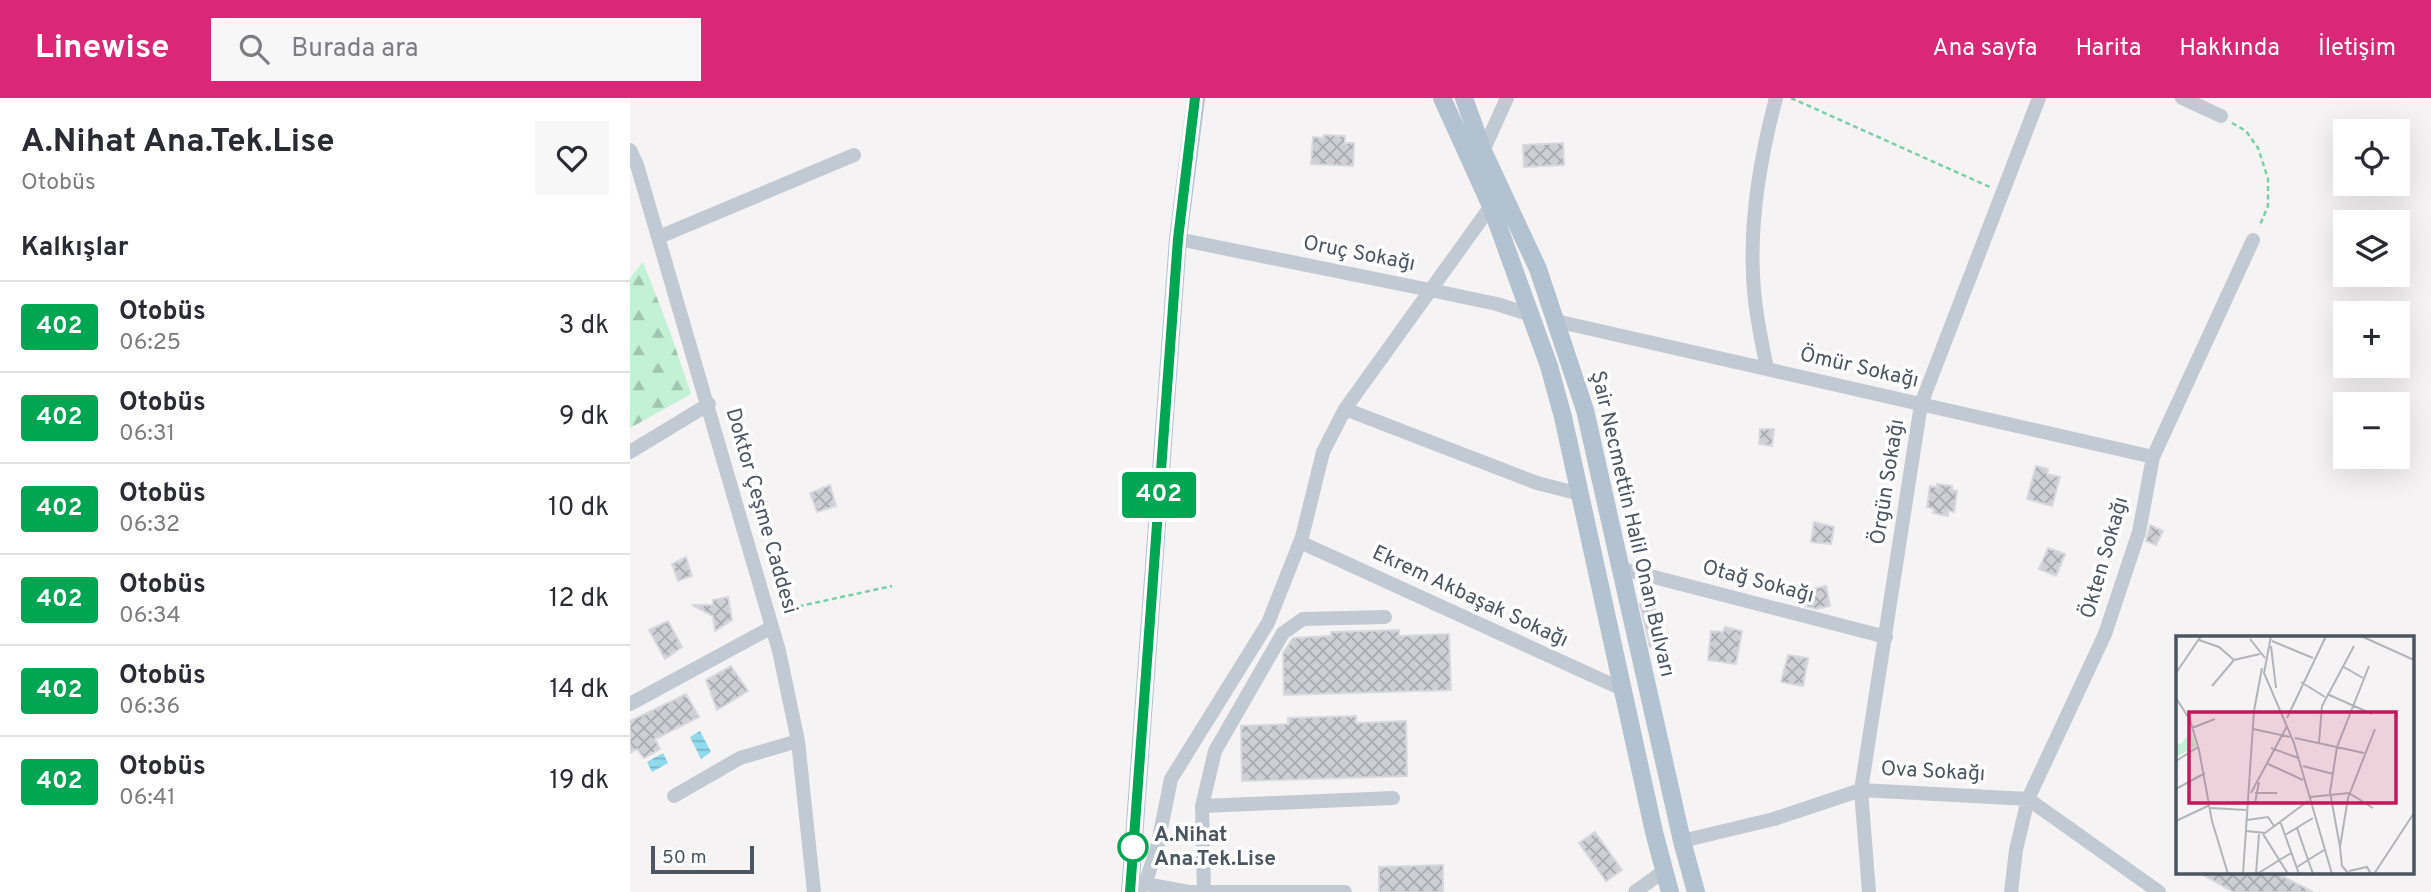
<!DOCTYPE html>
<html lang="tr">
<head>
<meta charset="utf-8">
<style>
	body { margin:0; font-family:Overpass,sans-serif; background:#f7f7f7; color:#2b2b33; height:100vh; display:flex; flex-direction:column; font-size:26px; white-space:nowrap }
	* { box-sizing:border-box; margin:0 }
	p { font-size:23px; color:#7c7c81 }
	.icon { flex:none; width:38px; height:38px; fill:none; stroke:currentColor; stroke-width:2; stroke-linecap:round; stroke-linejoin:round }
	.map { position:relative; flex:1; overflow:hidden }
	.sheet { display:flex; flex-direction:column; background:#fff; width:630px }
	.sheet>* { flex:none }
	.badge { padding:0 14px; border-radius:5px; font-size:24px; line-height:46px }
	.buttons { position:absolute; left:1703px; top:21px; display:grid; gap:14px }
	.buttons a { display:grid; place-items:center; width:77px; height:77px; border-radius:0px; background:#fff; box-shadow:0 7px 28px #0002; font-size:35px }
	.scale { position:absolute; left:21px; bottom:18px; width:103px; box-sizing:border-box; padding-left:7px; border:4px solid #4a5661; border-top:0; font-size:19px; line-height:24px; white-space:nowrap; color:#4a5661; -webkit-text-stroke:5px #fff; paint-order:stroke }
	.map>.badge { position:absolute; translate:-50% -50%; box-shadow:0 0 0 4px #fff }
	h2 { padding:0 21px; font-size:26px; line-height:63px }
	.round { display:grid; place-items:center; flex:none; width:74px; height:74px; border-radius:0px; background:#f7f7f7 }
	.headline { display:flex; align-items:center; justify-content:space-between; height:119px; padding:0 21px }
	h1 { font-size:33px; font-weight:700; line-height:52px }
	ul { padding:0; list-style:none }
	li { display:flex; align-items:center; gap:21px; height:91px; padding:0 21px; border-top:2px solid #e1e1e2 }
	li div { flex:1 }
	li b { display:block; font-size:26px }
	li em { font-style:normal }
	li .badge { min-width:77px; font-weight:700; text-align:center }
	header { display:flex; align-items:center; gap:42px; box-sizing:border-box; height:98px; padding:0 35px; background:#db2777; color:#fff }
	header strong { font-size:33px }
	nav { display:flex; gap:38px; margin-inline-start:auto; font-size:24px }
	.search { width:490px; height:63px; background:#f7f7f7; display:flex; align-items:center; gap:18px; box-sizing:border-box; padding:0 24px; border-radius:0px; color:#7c7c81; font-size:26px }
	main { display:flex; flex:1; min-height:0 }
	.map>svg:first-child { display:block }
	.forest { fill:url(#forest-firs) }
	.water { fill:url(#water-rules) }
	.building { fill:url(#building-cross-hatch); stroke:#d7d9de; stroke-width:2 }
	.lines { fill:none; stroke-linecap:round; stroke-linejoin:round }
	.path { stroke:#7ad0a6; stroke-width:2.5; stroke-dasharray:5 3.5; stroke-linecap:butt }
	.minor { stroke:#c1cad2; stroke-width:14 }
	.major { stroke:#b3c2d1; stroke-width:18 }
	.line-casing { stroke:#fff; stroke-width:16 }
	.line { stroke:#00a651; stroke-width:10 }
	.stop-dot { fill:#fff; stroke:#00a651; stroke-width:3.5 }
	.labels { text-anchor:middle; dominant-baseline:central; stroke-width:7; stroke-linejoin:round; paint-order:stroke }
	.street-label { font-size:21px; fill:#4a5661; stroke:#fff }
	.stop-label { font-size:21px; font-weight:bold; fill:#4a5661; stroke:#fff; text-anchor:start }
	.inset-road { fill:none; stroke:#b1b4b9; stroke-width:2 }
	.view { fill:#c2185b; fill-opacity:0.15; stroke:#c2185b; stroke-width:3.5 }
	.inset-edge { fill:none; stroke:#4a5661; stroke-width:3.5 }
</style>
</head>
<body>
<header>
<strong>Linewise</strong>
<div class="search"><svg class="icon" aria-label="search" viewBox="0 0 24 24"><circle cx="10" cy="10" r="6"/><path d="M15 15l6 6"/></svg>Burada ara</div>
<nav><a>Ana sayfa</a><a>Harita</a><a>Hakkında</a><a>İletişim</a></nav>
</header>
<main>
<section class="sheet">
<div class="headline"><div><h1>A.Nihat Ana.Tek.Lise</h1><p>Otobüs</p></div><a class="round"><svg class="icon" aria-label="heart" viewBox="0 0 24 24"><path d="M12 20l-8-8c-3-5 5-10 8-4 3-6 11-1 8 4z"/></svg></a></div>
<h2>Kalkışlar</h2>
<ul>
<li><span class="badge" style="background:#00a651;color:#fff">402</span><div><b>Otobüs</b><p>06:25</p></div><em>3 dk</em></li>
<li><span class="badge" style="background:#00a651;color:#fff">402</span><div><b>Otobüs</b><p>06:31</p></div><em>9 dk</em></li>
<li><span class="badge" style="background:#00a651;color:#fff">402</span><div><b>Otobüs</b><p>06:32</p></div><em>10 dk</em></li>
<li><span class="badge" style="background:#00a651;color:#fff">402</span><div><b>Otobüs</b><p>06:34</p></div><em>12 dk</em></li>
<li><span class="badge" style="background:#00a651;color:#fff">402</span><div><b>Otobüs</b><p>06:36</p></div><em>14 dk</em></li>
<li><span class="badge" style="background:#00a651;color:#fff">402</span><div><b>Otobüs</b><p>06:41</p></div><em>19 dk</em></li>
</ul>
</section>
<div class="map">
<svg width="1801" height="794" viewBox="0 0 1801 794">
	<defs>
		<pattern id="forest-firs" width="22" height="20" patternUnits="userSpaceOnUse" patternTransform="scale(1.75)"><rect width="22" height="20" fill="#c3f1d5"/><path d="M5 1l3.5 6h-7zM16 11l3.5 6h-7z" fill="#a0c6b0"/></pattern>
		<pattern id="water-rules" width="6" height="5" patternUnits="userSpaceOnUse" patternTransform="scale(1.75)"><rect width="6" height="5" fill="#90daee"/><path d="M0 2.5h6" fill="none" stroke="#78b4c4"/></pattern>
		<pattern id="building-cross-hatch" width="8" height="8" patternUnits="userSpaceOnUse" patternTransform="scale(1.75)"><rect width="8" height="8" fill="#cdcfd5"/><path d="M0 0l8 8M0 8l8-8" fill="none" stroke="#a8abb0"/></pattern>
	</defs>
	<rect width="100%" height="100%" fill="#f5f3f3"/>
	<path class="forest" d="M13 164 39 231 61 296 0 330V180Z"/>
	<path class="water" d="M70 633 81 654 71 661 60 639Z
		M33 655 38 665 22 674 17 664Z"/>
	<path class="building" d="M694 37 715 38V45H724L723 68 681 66 683 39 693 40Z
		M933 45 934 67 894 69 893 47Z
		M1130 331H1144L1142 348 1129 346Z
		M1406 368 1418 371 1417 376 1430 379 1422 408 1397 401Z
		M1307 386 1322 388V392L1327 393 1324 414 1318 413V418L1303 415 1304 411 1297 409 1300 388 1307 389Z
		M200 387 206 408 187 414 180 395Z
		M1184 424 1204 429 1201 446 1181 444Z
		M1520 427 1533 433 1526 447 1516 443Z
		M1418 450 1435 456 1426 478 1409 471Z
		M56 459 62 478 48 483 42 466Z
		M1196 488 1200 508 1186 511 1175 508 1173 493Z
		M98 499 102 522 85 533 83 518 62 507H83V502Z
		M1022 502 1035 545 1020 549 1010 506Z
		M38 523 52 549 35 561 19 532Z
		M1095 529 1112 533 1106 566 1078 562 1081 533 1093 534Z
		M769 532V538L819 536 821 592 654 597 653 555 663 540 701 538V534Z
		M1158 557 1178 560 1173 588 1151 584Z
		M101 568 118 593 87 612 76 582Z
		M56 596 69 619 25 641 30 651 14 660 7 651 0 655V623Z
		M726 618V625L776 623 777 678 612 683 611 628 658 626V620Z
		M965 734 992 772 976 783 949 745Z
		M813 767V794H749V769Z
		M1570 775H1646L1683 794H1603Z"/>
	<g class="lines">
		<path class="path" d="M1161 0 1362 90
			M1602 25 1616 33 1628 50 1638 81V108L1629 129
			M152 512 262 488"/>
		<path class="minor" d="M1552 0 1591 18
			M0 52 7 67 149 553 168 643 184 794
			M853 53 877 0
			M29 139 224 57
			M548 141 800 192 867 206 901 217
			M926 223 1523 359
			M1137 271C1131 240 1124 208 1123 176 1120 116 1131 57 1146 0
			M715 311 907 385 950 396
			M0 354 79 306
			M670 444 994 592
			M989 470 1256 539
			M0 606 142 529
			M44 698 110 660 168 643
			M572 708 763 700
			M1052 743 1144 721 1231 692 1398 701 1529 794
			M515 786 559 794H715
			M504 794 515 786 527 750 541 681 638 525 672 439 693 354 715 311 861 108
			M574 794 572 708 585 653 653 535 673 521 755 519
			M1005 794 1034 773
			M1239 794 1231 692 1291 306 1409 0
			M1381 794 1386 752 1398 701 1475 536 1509 434 1523 359 1623 142"/>
		<path class="major" d="M812 0 861 108 919 268 933 319 1024 734 1040 794
			M834 0 853 53 908 171 955 312 1052 743 1066 794
			M500 794 548 141 566 0"/>
	</g>
	<g class="lines">
		<g class="line-casing">
			<path id="line" d="M500 794 548 141 565 0"/>
		</g>
		<use href="#line" class="line"/>
	</g>
	<circle class="stop-dot" cx="503" cy="749" r="14"/>
	<g class="labels">
		<g class="street-label">
			<text transform="translate(729 156) rotate(11)">Oruç Sokağı</text>
			<text transform="translate(1229 270) rotate(13)">Ömür Sokağı</text>
			<text transform="translate(1258 384) rotate(-81)">Örgün Sokağı</text>
			<text transform="translate(131 413) rotate(74)">Doktor Çeşme Caddesi</text>
			<text transform="translate(1002 426) rotate(77)">Şair Necmettin Halil Onan Bulvarı</text>
			<text transform="translate(1475 460) rotate(-74)">Ökten Sokağı</text>
			<text transform="translate(1128 484) rotate(15)">Otağ Sokağı</text>
			<text transform="translate(840 499) rotate(25)">Ekrem Akbaşak Sokağı</text>
			<text transform="translate(1303 674) rotate(3)">Ova Sokağı</text>
		</g>
		<g class="stop-label">
			<text x="524" y="737">A.Nihat<tspan x="524" dy="24">Ana.Tek.Lise</tspan></text>
		</g>
	</g>
	<g transform="translate(1546 538)">
		<rect width="238" height="238" fill="#f5f3f3"/>
		<path d="M15 95 20 110 0 121V107L5 108Z" fill="#c3f1d5"/>
		<path class="inset-road" d="M95 0 88 37 118 107 156 238M185 0 238 24M74 3 89 22M23 4 43 11 58 24M96 5 137 22M95 10 100 52M166 30 187 42M0 37 25 0M125 46 149 61M36 50 58 24 84 18M151 58 196 78M0 62 14 84 23 114 36 185 52 238M111 82 150 0M16 92 39 83M77 93 114 101M119 102 188 117M143 107 146 70 178 10M95 112 122 122M0 125 22 111M90 127 127 144M127 130 157 138M0 153 29 137M75 157 111 90M79 157H101M134 161 173 157 197 172M72 166 95 167M79 167 83 146M35 172 70 174M71 184 92 181 98 190M0 185 34 169M104 185 123 238M121 192 137 238M71 195 89 197 132 165M87 198 112 238M109 199 137 182M164 211 154 156 161 111 193 30M121 231 148 214M173 235 191 231 195 238M67 238 78 75 86 32M80 238 83 198M81 238 115 217M173 238 166 230 164 211 172 162 199 93M198 238 238 177"/>
		<path class="view" d="M13 76H220V167H13Z"/>
		<rect width="238" height="238" class="inset-edge"/>
	</g>
</svg>
<div class="buttons">
<a><svg class="icon" aria-label="locate" viewBox="0 0 24 24"><circle cx="12" cy="12" r="6"/><path d="M12 2v4M12 18v4M2 12h4M18 12h4"/></svg></a>
<a><svg class="icon" aria-label="layers" viewBox="0 0 24 24"><path d="M12 4l9 5-9 5-9-5zM3 14l9 5 9-5"/></svg></a>
<a>+</a>
<a>−</a>
</div>
<div class="scale">50 m</div>
<b class="badge" style="left:529px;top:397px;background:#00a651;color:#fff">402</b>
</div>
</main>
</body>
</html>
